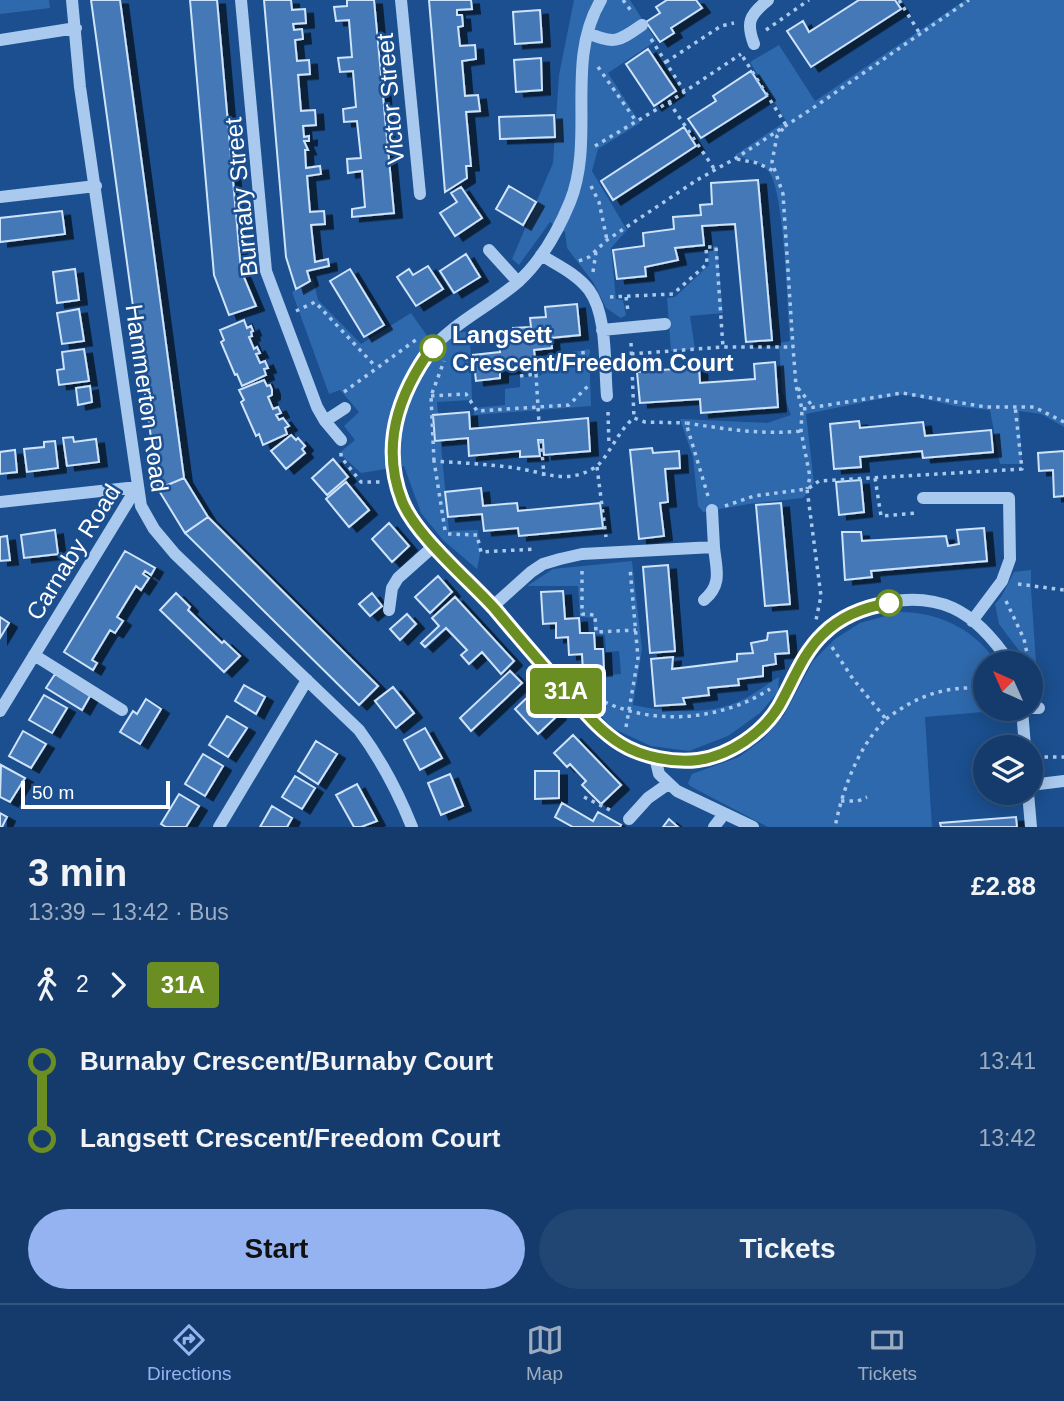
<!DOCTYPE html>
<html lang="en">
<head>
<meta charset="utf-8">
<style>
	body { margin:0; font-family:Helvetica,sans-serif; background:#214673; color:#f1f3f6; height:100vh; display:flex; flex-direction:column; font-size:26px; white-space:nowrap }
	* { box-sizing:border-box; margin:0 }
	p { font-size:23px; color:#9dadc1 }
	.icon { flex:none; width:38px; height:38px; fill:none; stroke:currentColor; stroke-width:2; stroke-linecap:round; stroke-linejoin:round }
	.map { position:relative; height:827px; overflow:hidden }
	.panel { display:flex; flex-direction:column; background:#143b6b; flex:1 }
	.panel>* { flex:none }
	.badge { padding:0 14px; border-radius:5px; font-size:24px; line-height:46px }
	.needle { width:46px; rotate:315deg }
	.buttons { position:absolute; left:973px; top:651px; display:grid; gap:14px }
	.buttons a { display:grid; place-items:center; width:70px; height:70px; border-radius:50%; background:#143b6b; box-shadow:0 4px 18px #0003,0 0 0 2px #33557e; font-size:35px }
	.scale { position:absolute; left:21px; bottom:18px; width:149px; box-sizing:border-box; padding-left:7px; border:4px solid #fff; border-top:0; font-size:19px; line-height:24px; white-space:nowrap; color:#fff; -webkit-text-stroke:5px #1b4f8f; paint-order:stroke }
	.map>.badge { position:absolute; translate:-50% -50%; box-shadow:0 0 0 4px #fff }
	.legs { display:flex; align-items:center; gap:10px; height:77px; padding:0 28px; font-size:23px }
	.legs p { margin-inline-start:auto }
	.summary { display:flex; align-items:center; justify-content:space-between; height:119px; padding:0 28px }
	h1 { font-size:38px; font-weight:600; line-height:52px }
	.action { display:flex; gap:14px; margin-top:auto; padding:14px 28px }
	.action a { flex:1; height:80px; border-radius:42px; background:#95b2f1; color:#111; font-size:28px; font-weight:600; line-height:80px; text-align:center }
	.action a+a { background:#214673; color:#f1f3f6 }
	ul { padding:0 28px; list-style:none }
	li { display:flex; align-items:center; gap:24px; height:77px; font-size:26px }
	li i { display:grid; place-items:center; width:10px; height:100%; margin:0 9px; background:currentColor }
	li i::after { content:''; width:18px; height:18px; margin:-9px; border:5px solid; border-radius:50%; background:#143b6b }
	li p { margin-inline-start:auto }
	li:first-child i { background:linear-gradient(#0000 50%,currentColor 0) }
	li:last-child i { background:linear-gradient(currentColor 50%,#0000 0) }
	.tab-bar { display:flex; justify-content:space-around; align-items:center; height:98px; border-top:2px solid #33557e; background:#143b6b; font-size:19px; color:#9dadc1 }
	.tab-bar a { display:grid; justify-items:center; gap:4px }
	.tab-bar .on { color:#95b2f1 }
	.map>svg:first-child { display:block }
	.green { fill:#2e69ad }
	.building { fill:#4478b7; stroke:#cfe3fa; stroke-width:2; filter:url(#shadow) }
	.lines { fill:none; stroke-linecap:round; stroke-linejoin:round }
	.path { stroke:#a9c9ee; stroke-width:3.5; stroke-dasharray:3.5 5; stroke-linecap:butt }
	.minor { stroke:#a9c9ee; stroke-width:12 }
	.line-1-casing { stroke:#fff; stroke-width:16 }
	.line-1 { stroke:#6b8e23; stroke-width:10 }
	.stop-1-dot { fill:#fff; stroke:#6b8e23; stroke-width:3.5 }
	.labels { text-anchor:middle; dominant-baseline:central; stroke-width:5; stroke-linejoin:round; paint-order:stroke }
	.street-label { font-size:24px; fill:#fff; stroke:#1b4f8f }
	.stop-label { font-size:24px; font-weight:bold; fill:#fff; stroke:#1b4f8f; text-anchor:start }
</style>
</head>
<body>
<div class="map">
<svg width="1064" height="827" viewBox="0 0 1064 827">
	<defs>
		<filter id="shadow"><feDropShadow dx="8" dy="4.5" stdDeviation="0" flood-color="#0009"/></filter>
	</defs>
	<rect width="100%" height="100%" fill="#1b4f8f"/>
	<path class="green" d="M0 0H49L50 8 0 14Z
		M574 0H630L656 41 608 73 640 123 598 149 592 171 627 230 611 248 616 299 623 300 626 315 621 318 606 308 593 282 567 248 565 232 550 222 519 265 512 259 553 163 559 75Z
		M965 0H1064V427L1041 414 1019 411 1022 464H1000L990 410 955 406 904 394 806 414 814 483 803 498 749 504 703 512 698 506 693 457 680 419 767 423 791 415 782 391 779 343 790 341C787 309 785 193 769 172 762 162 746 159 735 155L786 121 750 62 779 45 815 101Z
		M717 246 723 313 690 316 695 349 671 351 667 298 675 297 709 265 708 247Z
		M313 278 318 300 361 344 411 313 428 337 470 331 472 400 437 402 449 531 478 530 480 554 477 569 443 540 421 513 404 466 361 473 339 453 355 440 344 426 359 412 340 390 329 394 292 292Z
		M589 349 591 406 474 415V408L505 405V389L520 387V378L542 375 541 370 550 369 549 357Z
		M632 561 642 649 633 705C667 712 709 716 742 700 755 694 767 684 779 677L778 692 760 713 728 736 689 751 651 746 612 728 572 685 581 677 621 674 619 651 606 652 605 635 594 634 593 618 580 617 578 586H527L553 569Z
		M1031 570V589L1039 708 1031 683V663H1024L1020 652 999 624 995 604 1001 597 1014 572Z
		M900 612C940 612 975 630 997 663H985V709L1006 710 925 717 932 827H768L690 786 688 783 692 774 739 757 763 739 784 715 813 661 835 639 860 623Z"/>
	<path class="building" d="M91 0H120L184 478 158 489Z
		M190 0H217L241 270 256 306 229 315 214 275Z
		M264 0H291L292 10 305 9 306 23 293 24 294 30 302 29 303 39 295 40 297 61 309 60 310 74 298 75 301 111 315 110 316 125 303 126 304 137 309 136V141H304L308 150H305L306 168 320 166 321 174 307 176 310 212 324 211 325 224 311 225 315 262 328 259 329 266 307 271 310 281 296 289 286 257Z
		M347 0H374L394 213 352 217V209L365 207 362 171 348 173 347 159 361 158 357 121 344 122 343 109 356 107 353 71 340 72 338 58 352 57 349 20 336 21 334 7 347 6Z
		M429 0H471L472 9 457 10V15H462L463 26 458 27 460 46 475 45 476 59 462 61 465 96 478 95 480 111 466 112 471 166H466L467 178 445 192Z
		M667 0H696L702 8 671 28 674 33 660 42 646 22 660 13 656 7Z
		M859 0H895L901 9 811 67 787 31 803 21 809 32Z
		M540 10 542 42 515 44 513 12Z
		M648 49 676 91 654 106 626 64Z
		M541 58 542 90 516 92 514 60Z
		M751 71 767 96 701 138 688 119 716 101 713 96Z
		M554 115 555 137 500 139 499 117Z
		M684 127 696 146 613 200 601 181Z
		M758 180 772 340 746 342 735 224 702 226 704 245 675 248 678 260 645 267 646 276 617 279 613 250 644 246 643 233 674 229 673 217 701 215 700 205 712 204 711 183Z
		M509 186 536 202 523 225 496 209Z
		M461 187 482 218 455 236 440 213 457 202 451 193Z
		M62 211 65 234 0 242V218Z
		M466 254 480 277 454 293 440 271Z
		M428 266 443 289 416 306 397 277 409 269 413 275Z
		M75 269 79 300 57 303 53 272Z
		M350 269 384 325 364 337 330 281Z
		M577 304 580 335 551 338 552 348 534 350 535 358 517 360 518 368 500 370V378L476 381 473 355 500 352 499 340 514 338 513 328 531 327 530 318 546 317 545 307Z
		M79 309 84 341 62 344 57 313Z
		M244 320 247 328 251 326 253 331 251 332 252 336 249 337 254 349 257 347 260 353 256 354 260 363 265 361 268 368 264 369 266 375 242 386 237 374 235 375 221 342 224 340 220 330Z
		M84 349 89 381 59 385 57 370 64 369 62 352Z
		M775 362 778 407 701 413 700 399 640 403 637 372 699 367 700 383 755 379 754 364Z
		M264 380 267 386 270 385 272 390V395L268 397 273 409 278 407 281 413 276 415 279 420 283 418 289 426 285 428 287 434 263 445 259 434 256 436 241 402 244 400 239 390Z
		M90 386 92 402 78 405 76 388Z
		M469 412 470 429 588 418 590 451 544 455 543 440H538L540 456 520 457V451L469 456 468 438 435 441 433 415Z
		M859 421 860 428 923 422 925 436 991 430 993 452 923 458 922 451 860 457 861 467 834 469 830 424Z
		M291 435 296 440 298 438 305 446 302 449 305 453 286 469 271 451Z
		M73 437 74 442 96 439 99 462 67 466 63 438Z
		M55 441 58 468 27 472 24 449 44 447V442Z
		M652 448 653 453 679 451 680 468 665 469 668 502 660 503 664 536 639 539 630 450Z
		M15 450 17 472 0 474V452Z
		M1064 451V496L1054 497 1053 470 1039 471 1038 453Z
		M333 459 348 477 327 495 312 478Z
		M184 478 208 517 185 533 158 489Z
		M861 480 864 512 839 515 836 482Z
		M346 482 369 510 349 527 326 499Z
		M481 488 483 506 517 503 518 511 600 503 603 528 519 536 518 528 484 531 482 514 448 517 445 492Z
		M781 503 790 604 765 606 756 505Z
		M208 517 378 686 359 705 185 533Z
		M389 523 409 546 392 562 372 539Z
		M984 528 987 561 871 571 872 577 845 580 842 532H861L862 541 946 536 948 546 959 544 957 530Z
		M55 530 58 554 24 558 21 535Z
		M7 536 10 560 0 561V537Z
		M125 551 155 568 151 575 145 571 143 574 149 578 141 590 136 586 117 617 123 621 115 633 110 630 92 660 97 663 93 670 64 652Z
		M668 565 675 651 650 653 643 567Z
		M438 576 452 592 430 613 415 597Z
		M563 591 565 619 579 618 580 633H594L595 649H603L604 671 583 672 582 654 569 655 568 637 556 638V623L543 624 541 592Z
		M176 593 190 607 188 610 222 643 224 641 240 656 224 672 160 610Z
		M372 593 382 606 370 616 359 604Z
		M455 597 514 661 501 674 482 652 469 664 461 655 467 650 446 628 425 647 421 643 439 626 432 618Z
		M407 614 416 624 400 640 390 629Z
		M0 617 9 623 0 638Z
		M787 631 789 653 775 654 776 664 763 666V676L738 679 739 685 708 688 709 695 683 698 685 704 655 706 651 659 673 657 672 669 737 661V654L753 653 751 643 767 640 768 633Z
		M510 671 522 683 471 731 460 718Z
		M55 674 90 696 82 710 46 688Z
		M244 685 265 697 256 714 235 701Z
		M393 687 414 713 396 728 375 701Z
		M534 691 558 715 538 734 515 709Z
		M44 695 67 708 52 733 29 720Z
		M146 699 161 709 140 744 120 732 133 711 137 714Z
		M227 716 247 728 228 757 209 745Z
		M425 728 442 758 420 770 404 740Z
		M23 731 46 744 31 768 9 756Z
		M573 735 621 785 601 804 582 785 586 781 570 764 567 767 554 753Z
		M316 741 337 754 318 784 298 771Z
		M203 754 223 766 205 796 185 784Z
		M1 765 25 778 10 802 0 797Z
		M535 771H559V798L535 799Z
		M450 774 463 806 441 815 428 783Z
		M295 776 315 788 302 809 282 797Z
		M357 784 377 821 361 827H354L336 795Z
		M179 794 199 806 186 827H166L161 824Z
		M562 803 593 821 598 812 621 825 620 827H573L555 817Z
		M272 806 292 818 287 827H260Z
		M0 813 7 817 2 827H0Z
		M1016 817 1017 827H941L940 823Z
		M669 819 678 827H663Z"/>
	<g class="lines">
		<path class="path" d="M623 0 632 12
			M899 0 920 34
			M766 30 809 0
			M651 39 684 91
			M743 57 786 125 777 136 772 162 783 194 793 347 796 386 802 409 801 431 810 477 807 489
			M666 62 721 26 734 23
			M598 67 636 121
			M669 102 715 170
			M595 146 669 102 741 54
			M737 159 757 163 774 171
			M591 186 599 202 607 240
			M579 261 589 257 607 240 697 180 736 158 813 108 969 0
			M593 272 596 252
			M610 297 673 294 707 264 706 247H716L723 347
			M626 297 628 311
			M296 311 315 302 376 367
			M631 343 634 418
			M631 354 723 347H793
			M536 374 539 423
			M520 376 536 374 539 368 551 366 550 356 590 352
			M798 388 814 408
			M344 392 417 339
			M431 396 466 394 477 411 569 405 589 385
			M803 409 902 393 986 407H1034L1064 422
			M608 412 609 446
			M541 440 544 476
			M341 453V457L361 482H381
			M434 461 431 396 444 361
			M597 467 606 537
			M875 478 881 516 918 513
			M809 488 819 481 1022 469 1015 406
			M708 496 686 423C725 429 762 435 801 431
			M725 506 754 496 807 489 821 596 816 620
			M445 530 434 461C461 463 489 464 515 468 545 472 565 485 594 468 607 461 617 431 634 418L645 422 686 423
			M448 534 477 535 481 552 536 549
			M582 571V614L595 615 596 632 636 630
			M1018 584 1064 590
			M1006 601 1024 639 1029 663
			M832 647 853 679 886 719C858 747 843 788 835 827
			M597 698C650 727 721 721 770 689
			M886 719C918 695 945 686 985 688
			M626 727 638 658 630 568
			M1036 757H1064
			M584 797 614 812
			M841 801H858L867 797"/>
		<path class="minor" d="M72 0 80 87 141 506 154 529 175 554 359 730C382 761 398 792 412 827
			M241 0 266 271 317 407 325 421 341 440
			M401 0 420 194
			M601 0C564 62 596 137 570 202 558 231 541 261 518 282 489 307 451 324 427 354 421 361 418 370 414 377 384 430 386 476 418 526L605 733C653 766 705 772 753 734 762 726 772 718 778 707 794 683 801 655 823 634 854 604 912 590 953 608 977 619 996 642 1010 663
			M588 33C615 45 619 41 642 25
			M0 40 76 28
			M754 44C746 23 749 15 768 0
			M0 197 96 186
			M489 250 518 282
			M541 255C557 265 577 274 589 290 608 316 604 365 607 396
			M602 330 665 324
			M325 421 345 408
			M923 498H1009L1010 559 1002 581 972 621
			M0 502 137 487
			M704 600C723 584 716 569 714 547
			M492 607 531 572 543 564 560 559 582 554 714 547 712 510
			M389 610 392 588 398 578 435 545
			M34 655 122 710
			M1031 708H1039
			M1022 709 1025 747
			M0 711 137 487
			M655 757 659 774 677 791 753 827
			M1031 785 1064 781
			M1028 793 1031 827
			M629 819 648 798 668 784
			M219 827 307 680
			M714 827 724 814"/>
	</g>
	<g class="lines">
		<g class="line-1-casing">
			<path id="line-1" d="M433 348C425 356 420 365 415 374 392 415 385 457 402 501 416 536 469 580 495 609 521 640 547 671 575 701 589 717 603 733 621 744 642 757 674 763 698 760 729 756 763 733 779 706 793 682 802 654 823 634 840 617 865 607 889 603"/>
		</g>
		<use href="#line-1" class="line-1"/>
	</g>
	<g class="stop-1-dot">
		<circle cx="433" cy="348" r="12"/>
		<circle cx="889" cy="603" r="12"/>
	</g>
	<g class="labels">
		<g class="street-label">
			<text transform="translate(390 99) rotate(-95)">Victor Street</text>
			<text transform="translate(241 197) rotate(-96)">Burnaby Street</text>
			<text transform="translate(147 398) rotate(82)">Hammerton Road</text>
			<text transform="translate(73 552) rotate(-58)">Carnaby Road</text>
		</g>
		<g class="stop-label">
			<text x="452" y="334">Langsett<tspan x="452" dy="28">Crescent/Freedom Court</tspan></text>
		</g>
	</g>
</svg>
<div class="buttons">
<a><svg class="needle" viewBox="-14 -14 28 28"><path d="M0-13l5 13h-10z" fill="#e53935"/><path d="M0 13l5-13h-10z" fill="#9dadc1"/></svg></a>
<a><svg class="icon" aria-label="layers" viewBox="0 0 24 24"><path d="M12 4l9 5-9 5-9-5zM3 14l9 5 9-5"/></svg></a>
</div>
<div class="scale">50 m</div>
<b class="badge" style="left:566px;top:691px;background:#6b8e23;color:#fff">31A</b>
</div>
<section class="panel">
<div class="summary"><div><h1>3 min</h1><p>13:39 – 13:42 · Bus</p></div><b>£2.88</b></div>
<div class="legs"><svg class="icon" aria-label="walk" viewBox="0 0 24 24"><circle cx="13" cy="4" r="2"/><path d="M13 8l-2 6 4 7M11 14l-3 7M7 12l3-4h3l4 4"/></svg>2<svg class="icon" aria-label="forward" viewBox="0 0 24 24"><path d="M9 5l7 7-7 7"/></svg><b class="badge" style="background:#6b8e23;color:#fff">31A</b></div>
<ul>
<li><i style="color:#6b8e23"></i><b>Burnaby Crescent/Burnaby Court</b><p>13:41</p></li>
<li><i style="color:#6b8e23"></i><b>Langsett Crescent/Freedom Court</b><p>13:42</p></li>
</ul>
<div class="action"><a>Start</a><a>Tickets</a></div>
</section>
<nav class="tab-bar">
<a class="on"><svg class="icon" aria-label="directions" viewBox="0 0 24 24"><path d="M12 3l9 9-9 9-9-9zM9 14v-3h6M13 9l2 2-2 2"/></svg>Directions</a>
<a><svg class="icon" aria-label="map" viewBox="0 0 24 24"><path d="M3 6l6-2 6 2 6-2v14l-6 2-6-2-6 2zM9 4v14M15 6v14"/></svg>Map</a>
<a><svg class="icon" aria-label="tickets" viewBox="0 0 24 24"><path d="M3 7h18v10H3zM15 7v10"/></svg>Tickets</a>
</nav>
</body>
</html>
